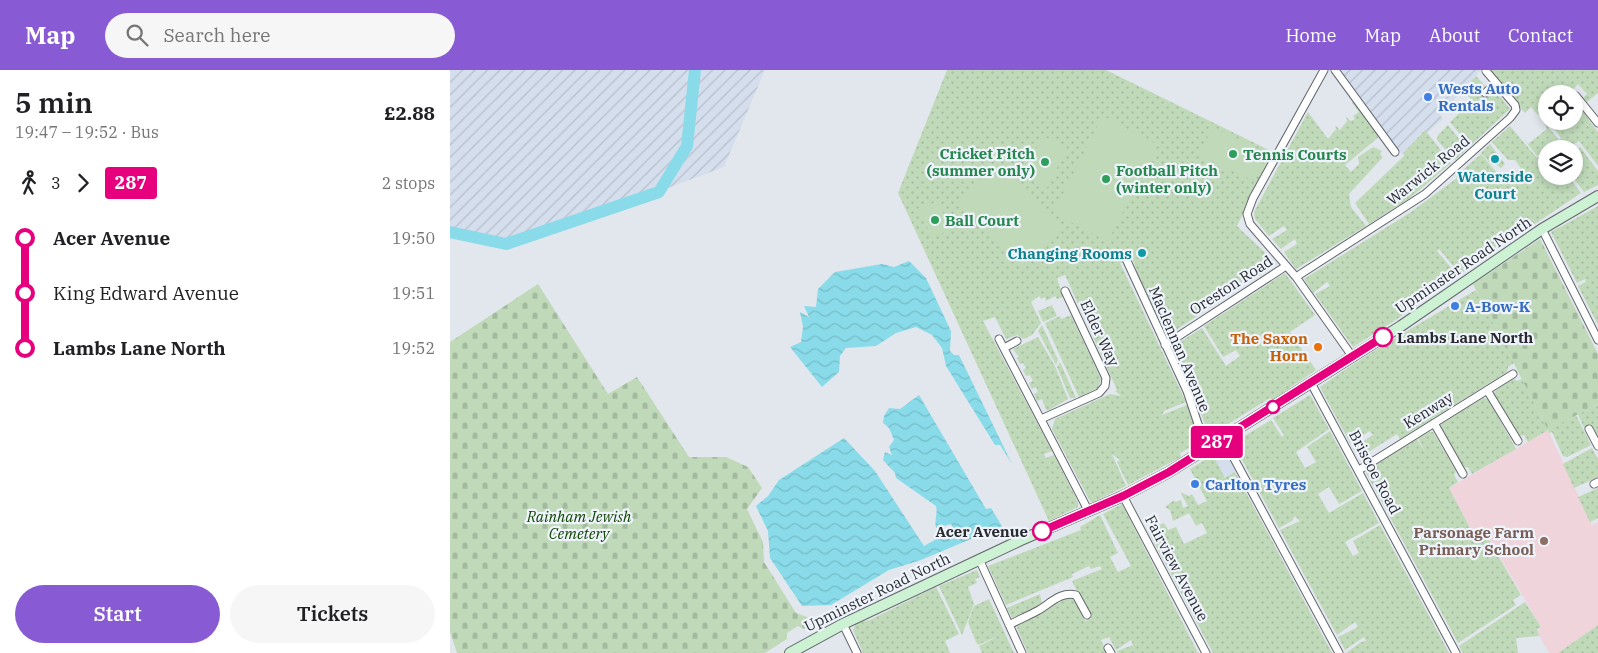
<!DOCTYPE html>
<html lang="en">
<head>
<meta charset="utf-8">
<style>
	body { margin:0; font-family:"IBM Plex Serif",serif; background:#f6f6f6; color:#202124; height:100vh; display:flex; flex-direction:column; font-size:19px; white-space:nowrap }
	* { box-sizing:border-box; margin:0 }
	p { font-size:16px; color:#757577 }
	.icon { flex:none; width:28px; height:28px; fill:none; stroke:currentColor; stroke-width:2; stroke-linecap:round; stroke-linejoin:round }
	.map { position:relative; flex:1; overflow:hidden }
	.details { display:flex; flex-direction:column; background:#fff; width:450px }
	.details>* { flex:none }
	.badge { padding:0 10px; border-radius:4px; font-size:18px; line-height:32px }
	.tools { position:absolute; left:1088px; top:15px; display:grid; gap:10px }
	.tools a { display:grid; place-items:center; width:45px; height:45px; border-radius:50%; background:#fff; box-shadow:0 2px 8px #0003; font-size:25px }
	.map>.badge { position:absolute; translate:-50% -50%; box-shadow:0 0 0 2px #fff }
	.legs { display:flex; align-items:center; gap:8px; height:55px; padding:0 15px; font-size:16px }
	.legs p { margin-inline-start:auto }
	.headline { display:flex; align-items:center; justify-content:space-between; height:85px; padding:0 15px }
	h1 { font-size:28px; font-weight:600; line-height:38px }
	.primary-button { display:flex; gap:10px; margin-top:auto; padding:10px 15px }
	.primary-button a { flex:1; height:58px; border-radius:30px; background:#885bd5; color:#fff; font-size:20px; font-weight:600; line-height:58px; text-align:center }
	.primary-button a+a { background:#f6f6f6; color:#202124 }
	ul { padding:0 15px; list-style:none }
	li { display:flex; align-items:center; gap:18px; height:55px; font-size:19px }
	li i { display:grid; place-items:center; width:8px; height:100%; margin:0 6px; background:currentColor }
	li i::after { content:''; width:12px; height:12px; margin:-6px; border:4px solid; border-radius:50%; background:#fff }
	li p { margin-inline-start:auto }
	li:first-child i { background:linear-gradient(#0000 50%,currentColor 0) }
	li:last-child i { background:linear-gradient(currentColor 50%,#0000 0) }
	header { display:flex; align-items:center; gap:30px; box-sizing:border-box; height:70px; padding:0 25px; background:#885bd5; color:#fff }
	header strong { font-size:24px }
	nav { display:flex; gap:28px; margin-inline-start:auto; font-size:18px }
	.search { width:350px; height:45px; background:#f6f6f6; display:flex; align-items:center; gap:12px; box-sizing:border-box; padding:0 18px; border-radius:28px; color:#757577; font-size:19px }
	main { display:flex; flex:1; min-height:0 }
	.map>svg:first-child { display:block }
	.built { fill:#d5deec }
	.industrial { fill:url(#industrial-furrows) }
	.education { fill:#efd5db }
	.green { fill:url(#green-dots) }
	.cemetery { fill:url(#cemetery-stones) }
	.pitch { fill:#bfd9b9 }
	.water { fill:url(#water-waves) }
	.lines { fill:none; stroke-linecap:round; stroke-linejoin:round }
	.river { stroke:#89dbe9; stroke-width:12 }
	.street-casing { stroke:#62666c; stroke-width:9 }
	.secondary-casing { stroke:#62666c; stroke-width:12 }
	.street { stroke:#fff; stroke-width:7 }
	.secondary { stroke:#ccf1d3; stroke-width:10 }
	.line-1-casing { stroke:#fff; stroke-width:11 }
	.line-1 { stroke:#e6007e; stroke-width:8 }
	.shop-dot { fill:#3f7fe0; stroke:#eff4fc; stroke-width:2 }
	.leisure-dot { fill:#2e9e5b; stroke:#eff4fc; stroke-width:2 }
	.culture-dot { fill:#0f9aa8; stroke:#eff4fc; stroke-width:2 }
	.stop-1-dot { fill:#fff; stroke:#e6007e; stroke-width:2.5 }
	.food-dot { fill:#e8710a; stroke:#eff4fc; stroke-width:2 }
	.education-dot { fill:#8d6e63; stroke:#eff4fc; stroke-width:2 }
	.labels { text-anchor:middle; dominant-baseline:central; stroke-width:4.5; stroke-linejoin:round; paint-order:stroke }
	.shop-label { font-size:15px; font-weight:bold; fill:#366cbe; stroke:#eff4fc; text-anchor:start }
	.leisure-label { font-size:15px; font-weight:bold; fill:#27864d; stroke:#eff4fc; text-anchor:start }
	.street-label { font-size:15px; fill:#282a2d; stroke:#eff4fc }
	.culture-label { font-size:15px; font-weight:bold; fill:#0d838f; stroke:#eff4fc }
	.stop-label { font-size:15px; font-weight:bold; fill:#282a2d; stroke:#eff4fc; text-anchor:start }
	.food-label { font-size:15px; font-weight:bold; fill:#c56008; stroke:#eff4fc; text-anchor:end }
	.park-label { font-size:15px; font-style:italic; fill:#0f4500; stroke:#eff4fc }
	.education-label { font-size:15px; font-weight:bold; fill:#785e54; stroke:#eff4fc; text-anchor:end }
</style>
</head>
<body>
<header>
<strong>Map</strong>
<div class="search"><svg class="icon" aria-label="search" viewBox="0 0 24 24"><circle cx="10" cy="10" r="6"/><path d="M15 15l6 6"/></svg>Search here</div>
<nav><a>Home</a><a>Map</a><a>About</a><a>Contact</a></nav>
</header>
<main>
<section class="details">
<div class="headline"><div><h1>5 min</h1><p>19:47 – 19:52 · Bus</p></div><b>£2.88</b></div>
<div class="legs"><svg class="icon" aria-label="walk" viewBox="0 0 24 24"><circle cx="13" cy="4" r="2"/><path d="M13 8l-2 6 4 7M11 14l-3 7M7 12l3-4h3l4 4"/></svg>3<svg class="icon" aria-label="forward" viewBox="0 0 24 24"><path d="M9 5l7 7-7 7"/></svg><b class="badge" style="background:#e6007e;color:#fff">287</b><p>2 stops</p></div>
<ul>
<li><i style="color:#e6007e"></i><b>Acer Avenue</b><p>19:50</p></li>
<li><i style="color:#e6007e"></i><span>King Edward Avenue</span><p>19:51</p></li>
<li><i style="color:#e6007e"></i><b>Lambs Lane North</b><p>19:52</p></li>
</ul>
<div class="primary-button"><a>Start</a><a>Tickets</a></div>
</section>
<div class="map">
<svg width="1148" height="583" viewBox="0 0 1148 583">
	<defs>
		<pattern id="industrial-furrows" width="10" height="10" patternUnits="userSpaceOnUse" patternTransform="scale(1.25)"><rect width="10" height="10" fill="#d5deec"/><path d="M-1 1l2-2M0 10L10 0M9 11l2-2" fill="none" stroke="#b7bfcb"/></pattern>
		<pattern id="green-dots" width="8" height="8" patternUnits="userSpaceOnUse" patternTransform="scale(1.25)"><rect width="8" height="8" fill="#bfd9b9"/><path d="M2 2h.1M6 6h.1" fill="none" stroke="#a4ba9f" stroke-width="1.8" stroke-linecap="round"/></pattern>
		<pattern id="cemetery-stones" width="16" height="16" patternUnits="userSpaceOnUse" patternTransform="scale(1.25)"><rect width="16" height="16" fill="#bfd9b9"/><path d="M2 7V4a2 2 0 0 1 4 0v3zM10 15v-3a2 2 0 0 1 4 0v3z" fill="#a4ba9f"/></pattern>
		<pattern id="water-waves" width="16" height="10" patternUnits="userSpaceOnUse" patternTransform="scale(1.25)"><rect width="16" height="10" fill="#89dbe9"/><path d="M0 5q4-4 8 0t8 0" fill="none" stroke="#76bcc8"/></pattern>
	</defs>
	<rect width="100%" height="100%" fill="#e2e7ee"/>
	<path class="built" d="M773 368 790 400 775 408 759 377Z"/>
	<path class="industrial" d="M0 0H315L274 97 56 179 34 169 0 162Z
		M887 0H1031L990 45 993 49 977 63 974 60 952 84 932 62Z"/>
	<path class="education" d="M1098 360 1142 455 1148 452V555L1108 583H1099L1087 562 1091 557 1051 489 1033 460H1021L999 418Z"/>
	<path class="green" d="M497 0H656L823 82 787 156 827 194 798 213 793 212 787 216 789 218 717 266 688 205 683 190 670 193 736 332 714 341 712 345 737 335 751 371 730 383 731 387 678 415 667 392 670 390 662 384 676 416 643 432 640 431 602 359 605 349 660 324 671 326 665 321 667 320 615 205 607 208 613 227 607 229 605 226 596 231 595 227 591 229 589 226 581 232 591 253 582 265 574 269 567 265 556 269 545 247 533 251 602 381 594 384 596 388 604 385 628 432V437L599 451 448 123Z
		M1038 0H1148V23L1137 32 1133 28 1137 24 1128 14 1119 24H1096V49L1093 43 1088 45 1081 37 1075 43Z
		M1026 6 1035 16 1029 22 1033 27 1041 21H1046L1060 39 1020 76 1000 52 1022 31 1013 19Z
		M905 31 930 66 895 95 901 102 909 94 908 87 923 77 932 81 930 84 933 87 899 124 901 137 916 156 846 199 834 182 847 174 845 169 831 179 822 169 837 160 834 156 819 166 805 149 804 142 858 42 878 69 886 59 885 55 890 60 897 51 896 47 901 51 905 49 903 46 909 42 902 33Z
		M1130 38 1148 62V96L1129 71 1116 79 1109 71 1087 86 1072 67 1078 74 1097 59 1093 51 1109 70 1111 68 1105 60 1113 51H1124V43Z
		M998 55 1017 79 1005 90 987 70 988 65Z
		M1060 56 1087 88 1096 82V106H1118L1131 123 1010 204 989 179 987 181 1008 206 947 249 903 277 865 224 880 216 877 212 863 223 854 209 961 142 1007 108 1006 106 1031 84 1053 110 1071 98 1065 90H1058L1042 72Z
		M975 60 1001 93 960 128 919 154 905 133 954 86 953 83Z
		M1040 74 1055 94 1051 98 1044 93 1042 95 1031 83Z
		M1130 77 1148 101V115L1134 122 1122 106H1124V82Z
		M1148 136V255L1128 216 1136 212 1135 209 1127 213 1101 162Z
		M835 203 865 245 840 262 866 300 822 330 820 328 759 366 744 324 722 277 752 258 776 296 790 286 786 280 773 287 754 256Z
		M1026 220 1064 293 1058 297 1057 302 950 369 947 364 909 388 903 378 923 365 920 361 900 373 870 317C919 282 976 250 1026 220Z
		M602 235 607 246 593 252 588 241Z
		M621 245 651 309 648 318 629 327 595 253 610 246 611 249Z
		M592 255 608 290 606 295 588 261Z
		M588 267 605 296 618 329 599 340H596L592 329 587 331 584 324 588 322 586 317 582 319 579 313 583 311 580 305 576 306 573 300 576 298 573 293 570 294 567 288 569 287 563 279Z
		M610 292 626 328H620L607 297Z
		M1064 309 1067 311 1072 309 1098 360 1126 345 1141 375 1117 387 1113 386 1102 362 1099 363 1098 360 1078 372 1074 365 1070 366 1044 324 1045 321 1055 314 1054 310 1057 313Z
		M860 325 879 359 846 382 855 398 866 392 857 377 880 361 912 421 889 434 879 417 868 424 879 443 913 423 929 453 895 472 903 486 909 483 903 471 930 455 999 583H896L911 572 916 571 914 567 895 580 888 567 908 557 905 552 887 565 830 460 850 451 845 446 842 451 829 458 783 373 821 350 832 367 834 365 823 348Z
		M1033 328 1038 329 1066 379 1022 404 1018 397H1013L990 359 991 354Z
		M1148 334V366L1140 355 1134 358 1128 344Z
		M979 362H983L1006 401 1004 405 1008 412 999 418 1021 460H1033L1071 525 1063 530 1066 535 1008 573 915 401 967 369 975 382 968 368Z
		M1142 378 1148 389V407L1124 418 1113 394Z
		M763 385 775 408 785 402 882 583H763L698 461 714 453 718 460 726 457 734 474 757 463 752 453 746 456 739 443 723 451 720 440 715 437 724 430 725 432 731 430 733 438 738 436 731 424 732 423 739 426 742 424 748 435 757 431 740 399Z
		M1148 418V448L1140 452 1128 427Z
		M672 434 748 583H668L667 581 683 575 681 570 666 580 659 567 651 570 657 583H578L567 559 568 555 619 527 624 529 635 551 641 549 622 511 652 499 650 496 641 499 639 496 622 504 623 507 556 535 538 496 631 460 630 457 650 445 668 483 660 487 668 502 681 496 653 444Z
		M527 500 530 507 525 509 527 513 518 517 524 534 512 565 489 516Z
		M486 517 509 564 495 571 500 583H413L403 560 406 553 420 550Z
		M590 524 592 534 579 543 562 548 557 538Z
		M539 529 564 583H532L529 576 548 566 528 575 526 572 518 552 524 536Z
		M1075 532 1091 557 1087 559 1089 566 1066 568 1068 583H1013L1009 576Z
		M1148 555V583H1108Z"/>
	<path class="cemetery" d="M1090 169 1148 284V334L1098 360 1023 214Z
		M88 214 158 324 187 307 239 387H276L298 397 312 418 297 439 313 472 314 492 346 543 357 547 360 555 354 559 348 556 337 563V569L315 583H7L0 562V272Z"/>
	<path class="pitch" d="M653 46 708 75 658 171 603 143Z
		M763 57 817 83 804 111 749 85Z
		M593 66 617 78 597 118 573 106Z
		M548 93 613 158 573 199 507 134Z
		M487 131 501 159 482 168 469 140Z"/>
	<path class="water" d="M459 191 476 208 501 261 500 281 504 285H509L562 394 550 375H545L496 296 492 278 482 265 466 257 446 263 426 276 396 278 390 286 389 302 372 317 340 277 351 272 353 257 350 242 359 247 354 236 366 237 368 219 385 202 432 194 444 197Z
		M469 325 536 439 541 438 552 456 471 490 439 500 381 535 352 536 320 488 318 461 306 436 318 426 329 410 394 368 425 401 474 476 504 459 501 454 486 458C484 450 488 444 486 436L446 408 445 403 433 390 435 382 442 385 439 377 444 370 439 358 433 353 434 346 439 338 450 339Z"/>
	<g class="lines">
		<path class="river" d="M0 162 56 174 209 122 237 76 245 0"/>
		<g class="street-casing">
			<path id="street" d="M874 0 803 128 797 144 800 154 846 207 902 286
				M885 0 945 82
				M1035 23 1046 13
				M1126 26 1148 53
				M1092 159 1148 270
				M677 191 737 321 748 354 759 377
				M846 207 975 124 1060 48 1066 40 1065 35 1036 1
				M549 269 639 442
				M715 275 836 196
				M554 278 567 271
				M861 313 1006 583
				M1037 320 1068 371
				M591 349 649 323 655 316 656 308 615 221
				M984 353 1013 404
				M1139 359 1148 376
				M773 368 889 583
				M909 400 1063 304
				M1144 414 1148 412
				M673 426 756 583
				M529 489 572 583
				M393 554 407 583
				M559 555C568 550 578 546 587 541 600 534 610 521 626 525L637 545
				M658 578 661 583"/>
		</g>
		<g class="secondary-casing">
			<path id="secondary" d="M340 583 393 554 571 470 673 426 719 402 951 256 1092 159 1148 126"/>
		</g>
		<use href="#street" class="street"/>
		<use href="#secondary" class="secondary"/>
	</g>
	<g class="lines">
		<g class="line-1-casing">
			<path id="line-1" d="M592 461 673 426 719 402 933 267"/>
		</g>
		<use href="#line-1" class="line-1"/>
	</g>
	<g class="shop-dot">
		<circle cx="978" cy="27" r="5"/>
		<circle cx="1005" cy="236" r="5"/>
		<circle cx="745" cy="414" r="5"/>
	</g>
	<g class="leisure-dot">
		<circle cx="783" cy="84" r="5"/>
		<circle cx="595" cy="92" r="5"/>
		<circle cx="656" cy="109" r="5"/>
		<circle cx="485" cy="150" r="5"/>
	</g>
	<g class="culture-dot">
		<circle cx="1045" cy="89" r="5"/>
		<circle cx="692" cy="183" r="5"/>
	</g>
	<g class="stop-1-dot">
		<circle cx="933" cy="267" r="9"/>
		<circle cx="823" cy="337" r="6"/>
		<circle cx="592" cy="461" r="9"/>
	</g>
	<circle class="food-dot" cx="868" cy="277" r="5"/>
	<circle class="education-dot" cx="1094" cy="471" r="5"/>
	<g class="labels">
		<g class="shop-label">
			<text x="988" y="18">Wests Auto<tspan x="988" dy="17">Rentals</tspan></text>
			<text x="1015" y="236">A-Bow-K</text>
			<text x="755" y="414">Carlton Tyres</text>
		</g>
		<g class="leisure-label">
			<text x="585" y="83" text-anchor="end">Cricket Pitch<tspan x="585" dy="17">(summer only)</tspan></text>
			<text x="793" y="84">Tennis Courts</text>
			<text x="666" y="100">Football Pitch<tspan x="666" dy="17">(winter only)</tspan></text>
			<text x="495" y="150">Ball Court</text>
		</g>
		<g class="street-label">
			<text transform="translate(978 100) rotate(-39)">Warwick Road</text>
			<text transform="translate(1013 195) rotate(-34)">Upminster Road North</text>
			<text transform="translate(781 215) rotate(-33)">Oreston Road</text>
			<text transform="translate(650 263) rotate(65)">Elder Way</text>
			<text transform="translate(730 279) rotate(67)">Maclennan Avenue</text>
			<text transform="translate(978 340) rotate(-32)">Kenway</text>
			<text transform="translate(925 402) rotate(62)">Briscoe Road</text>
			<text transform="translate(727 498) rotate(62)">Fairview Avenue</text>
			<text transform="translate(427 522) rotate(-26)">Upminster Road North</text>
		</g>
		<g class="culture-label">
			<text x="1045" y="106">Waterside<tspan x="1045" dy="17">Court</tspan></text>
			<text x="682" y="183" text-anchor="end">Changing Rooms</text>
		</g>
		<g class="stop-label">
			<text x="947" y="267">Lambs Lane North</text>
			<text x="578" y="461" text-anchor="end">Acer Avenue</text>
		</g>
		<g class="food-label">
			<text x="858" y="268">The Saxon<tspan x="858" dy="17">Horn</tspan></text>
		</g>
		<g class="park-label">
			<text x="129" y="446">Rainham Jewish<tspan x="129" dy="17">Cemetery</tspan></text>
		</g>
		<g class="education-label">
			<text x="1084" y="462">Parsonage Farm<tspan x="1084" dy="17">Primary School</tspan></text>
		</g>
	</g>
</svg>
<div class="tools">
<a><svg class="icon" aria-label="locate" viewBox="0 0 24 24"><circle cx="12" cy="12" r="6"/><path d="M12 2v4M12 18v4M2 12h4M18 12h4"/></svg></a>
<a><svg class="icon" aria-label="layers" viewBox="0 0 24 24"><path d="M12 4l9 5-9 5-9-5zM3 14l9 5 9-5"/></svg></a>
</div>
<b class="badge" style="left:767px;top:372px;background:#e6007e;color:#fff">287</b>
</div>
</main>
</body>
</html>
